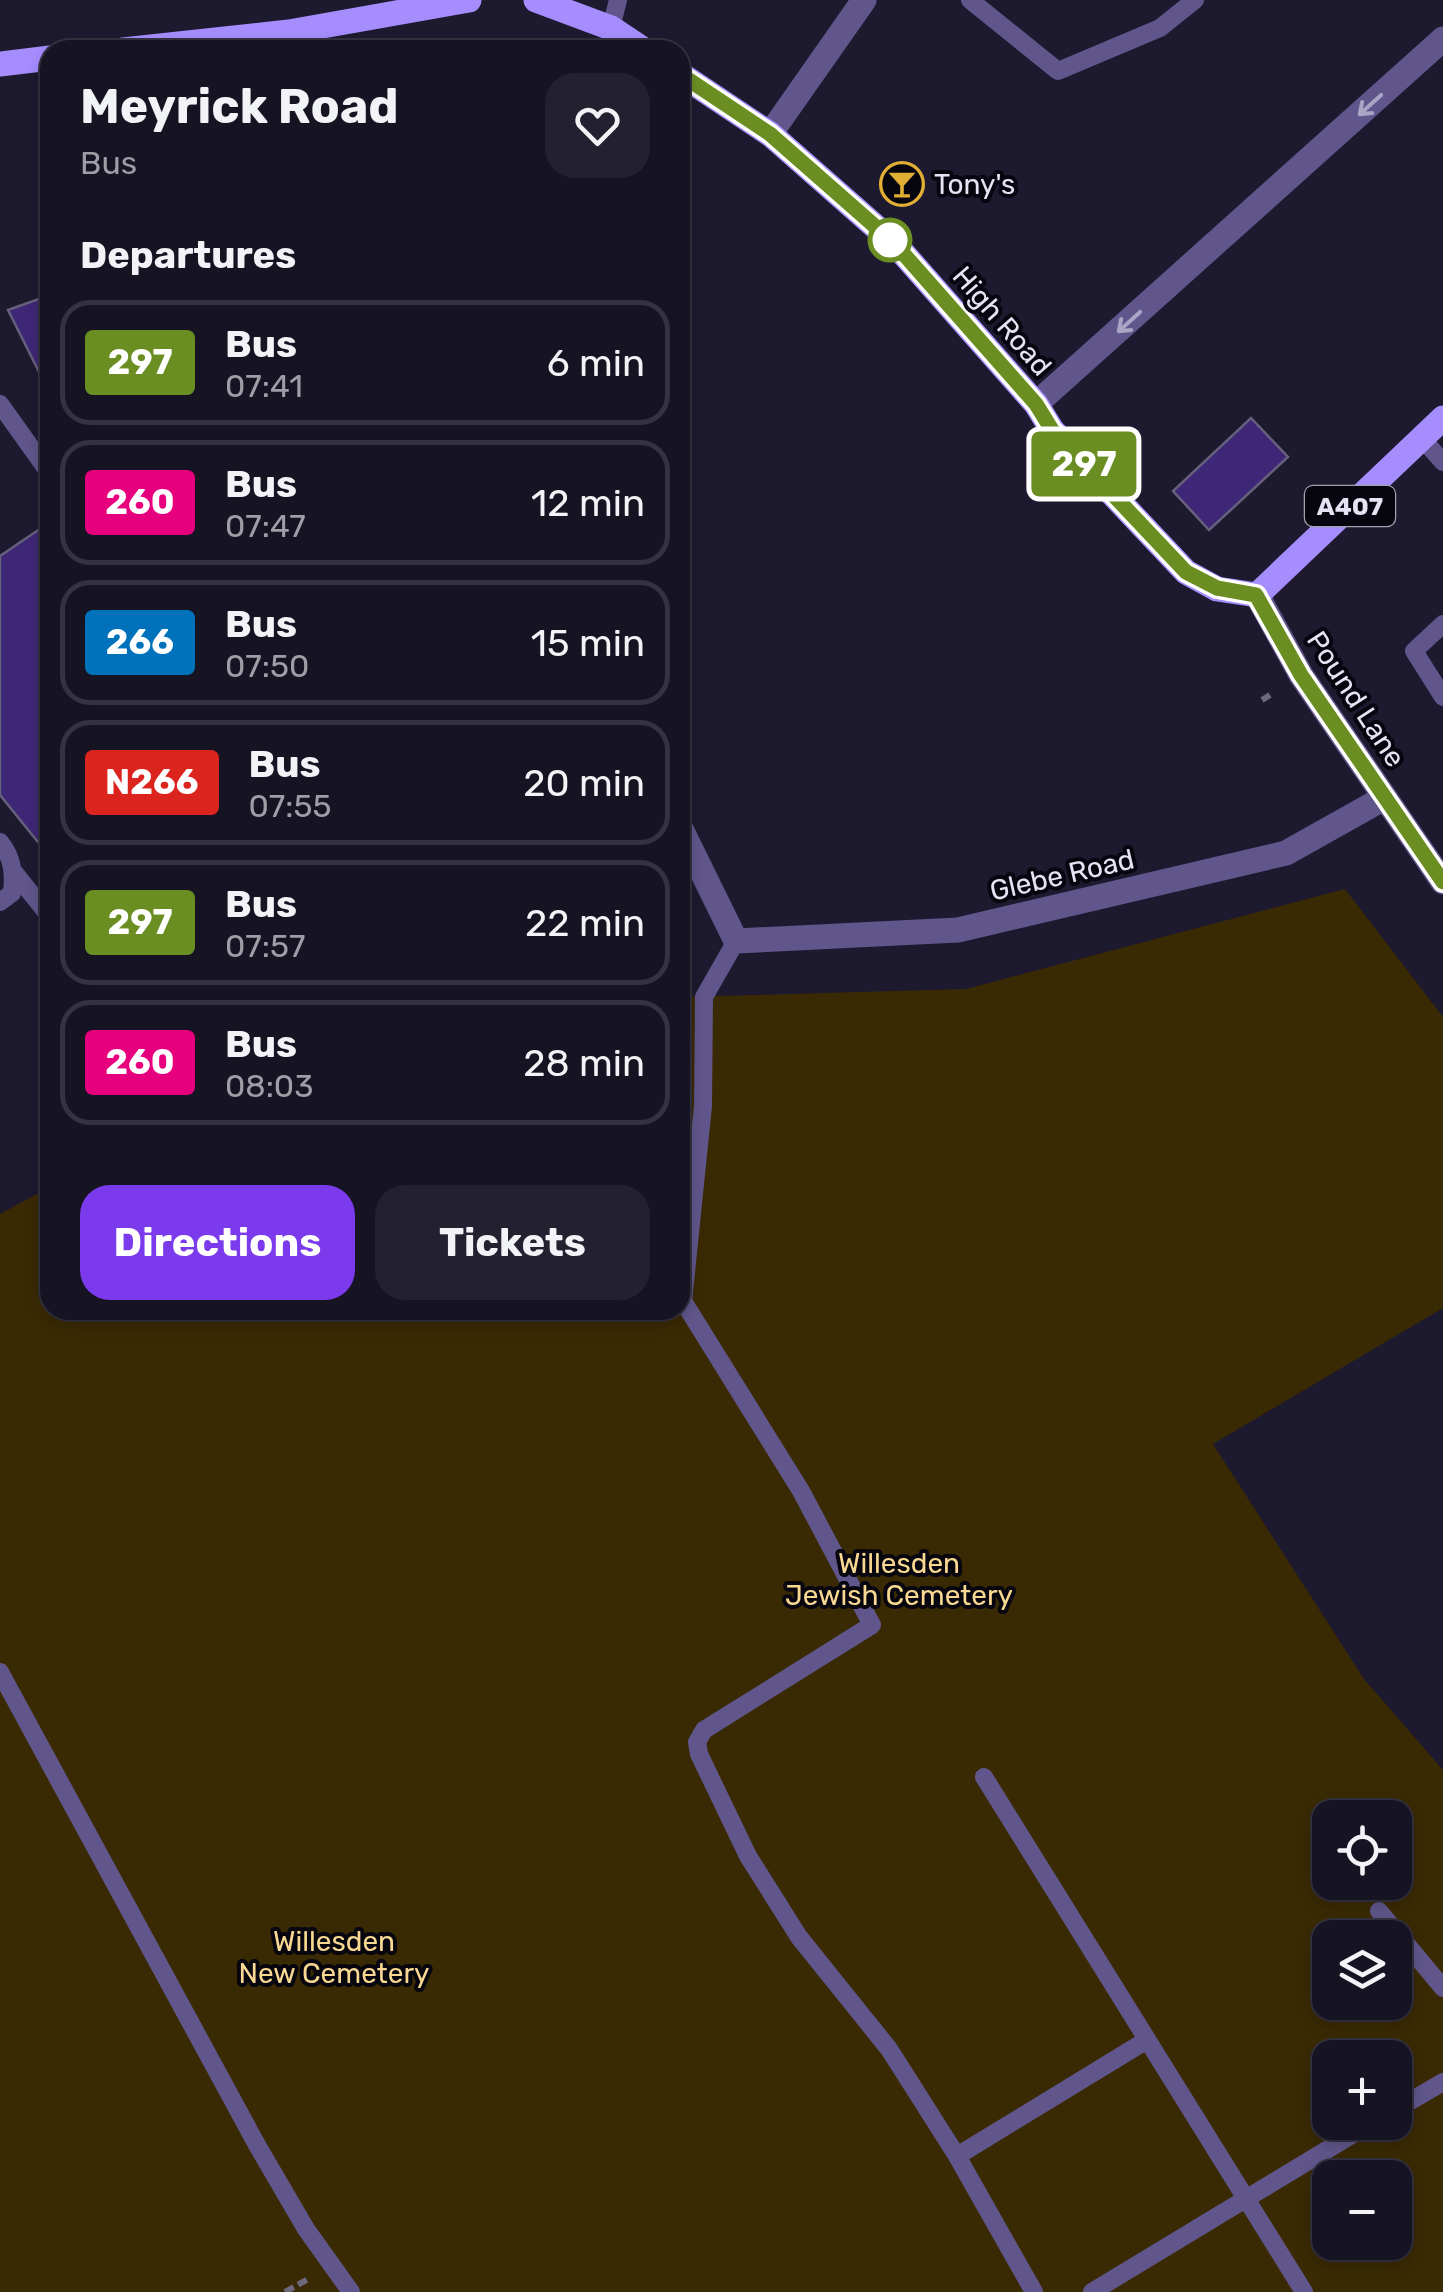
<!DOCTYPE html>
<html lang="en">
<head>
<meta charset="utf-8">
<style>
	body { margin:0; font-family:Rubik,sans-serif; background:#232030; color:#f1f3f6; height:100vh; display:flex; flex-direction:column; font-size:38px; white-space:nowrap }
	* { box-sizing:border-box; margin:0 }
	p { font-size:32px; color:#9e9ea6 }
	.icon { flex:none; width:55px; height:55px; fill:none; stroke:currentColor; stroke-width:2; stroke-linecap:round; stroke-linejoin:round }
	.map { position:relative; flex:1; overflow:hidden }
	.drawer { position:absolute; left:40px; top:40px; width:650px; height:1280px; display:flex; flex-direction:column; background:#161323; border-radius:30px; box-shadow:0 5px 15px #0003,0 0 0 2px #353241 }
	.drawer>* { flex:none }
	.badge { padding:0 20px; border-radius:8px; font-size:35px; line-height:65px }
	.fabs { position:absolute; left:1312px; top:1800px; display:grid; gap:20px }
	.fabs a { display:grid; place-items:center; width:100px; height:100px; border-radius:20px; background:#161323; box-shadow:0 5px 15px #0003,0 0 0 2px #353241; font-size:50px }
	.map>.badge { position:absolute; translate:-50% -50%; box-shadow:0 0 0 5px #fff }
	h2 { padding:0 40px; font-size:38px; line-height:90px }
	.round { display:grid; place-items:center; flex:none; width:105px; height:105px; border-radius:30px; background:#232030 }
	.overview { display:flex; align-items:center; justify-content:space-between; height:170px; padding:0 40px }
	h1 { font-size:48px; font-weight:700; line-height:75px }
	.cta { display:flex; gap:20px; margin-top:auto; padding:20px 40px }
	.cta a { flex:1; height:115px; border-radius:30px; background:#7c3aed; color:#fff; font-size:40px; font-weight:700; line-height:115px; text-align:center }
	.cta a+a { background:#232030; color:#f1f3f6 }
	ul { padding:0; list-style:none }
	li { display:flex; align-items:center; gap:30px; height:125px; margin:0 20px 15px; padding:0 20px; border:5px solid #353241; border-radius:30px }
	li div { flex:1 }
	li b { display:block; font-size:38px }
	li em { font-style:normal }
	li .badge { min-width:110px; font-weight:700; text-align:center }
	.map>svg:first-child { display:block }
	.green { fill:#3a2a04; fill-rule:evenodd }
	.building { fill:#3e2776; stroke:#65617d; stroke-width:2.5 }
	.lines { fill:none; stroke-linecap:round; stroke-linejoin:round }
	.path { stroke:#6d697d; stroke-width:6; stroke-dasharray:10 5; stroke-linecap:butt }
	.service { stroke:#60568b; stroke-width:18 }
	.minor { stroke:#60568b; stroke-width:25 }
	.tertiary { stroke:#60568b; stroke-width:25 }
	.primary { stroke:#a58dfd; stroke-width:25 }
	.oneway { stroke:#aaa4c5 }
	.line-casing { stroke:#fff; stroke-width:22 }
	.line { stroke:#6b8e23; stroke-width:15 }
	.stop-dot { fill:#fff; stroke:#6b8e23; stroke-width:5 }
	.labels { text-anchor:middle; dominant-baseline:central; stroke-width:8; stroke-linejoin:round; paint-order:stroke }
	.shield { fill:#07060f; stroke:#a3a1af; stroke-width:2.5 }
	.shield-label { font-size:25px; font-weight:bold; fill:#e6e4f4 }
	.poi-label { font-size:28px; fill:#e6e4f4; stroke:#07060f; text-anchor:start }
	.street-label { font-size:28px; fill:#e6e4f4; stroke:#07060f }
	.park-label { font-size:28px; fill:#f9d892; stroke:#07060f }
</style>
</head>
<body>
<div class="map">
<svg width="1443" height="2292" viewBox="0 0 1443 2292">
	<rect width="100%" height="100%" fill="#1d192f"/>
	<path class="green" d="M1345 889 1443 1017V1308L1213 1444 1364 1679 1443 1770V2292H0V1214L50 1187V1310H680V997L966 989ZM1330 1818H1395V1882H1330ZM1330 1938H1395V2002H1330ZM1330 2058H1395V2122H1330ZM1330 2178H1395V2242H1330Z"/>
	<path class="building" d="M50 295V394L8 310Z
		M1251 418 1288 457 1209 530 1173 491Z
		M50 522V857L0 795V556Z"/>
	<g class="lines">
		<path class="path" d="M1262 700 1270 695
			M285 2292 310 2278"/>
		<path class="service" d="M970 0 1058 71 1160 28 1195 0
			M611 28 618 0
			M0 404 50 474
			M1421 437 1443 462
			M1443 624 1414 651 1443 697
			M0 842C13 858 14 873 12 893L0 902
			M14 872 50 917
			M736 941 704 997 703 1106 683 1301 801 1491 872 1625 704 1730 697 1742 699 1754 748 1856 799 1937 889 2049 957 2156
			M0 1672 257 2145 306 2229 351 2292
			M984 1777 1304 2292
			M1379 1911 1443 1988
			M1395 2110 1443 2082
			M1034 2292 957 2156 1147 2040
			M1092 2292 1373 2122"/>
		<path class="minor" d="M770 134 864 0
			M1036 404 1443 39
			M680 827 736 941 958 930 1286 853 1384 798"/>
		<path class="tertiary" d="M1257 595 1301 675 1443 882"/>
		<path class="primary" d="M536 0 611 28 644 50
			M123 50 289 32 469 0
			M0 64 50 58
			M680 74 770 134 894 243 1036 404 1052 430 1186 572 1217 589 1257 595 1443 418"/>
	</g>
	<defs><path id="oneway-shaft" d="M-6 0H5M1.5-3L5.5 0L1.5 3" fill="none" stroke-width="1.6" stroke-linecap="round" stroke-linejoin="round" transform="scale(2.5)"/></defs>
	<g class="oneway">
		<use href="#oneway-shaft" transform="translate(1370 105) rotate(138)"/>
		<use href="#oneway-shaft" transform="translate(1129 322) rotate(138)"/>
	</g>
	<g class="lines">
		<g class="line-casing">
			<path id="line" d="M680 74 770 134 894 243 1036 404 1052 430 1186 572 1217 588 1256 595 1301 675 1443 882"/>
		</g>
		<use href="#line" class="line"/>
	</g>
	<defs>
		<g id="bar-ring" transform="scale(2.25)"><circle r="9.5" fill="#07060f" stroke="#e1af34" stroke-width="1.5"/><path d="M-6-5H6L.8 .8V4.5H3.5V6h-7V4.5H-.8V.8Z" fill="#e1af34"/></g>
	</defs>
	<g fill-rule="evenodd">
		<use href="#bar-ring" x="902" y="184"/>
	</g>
	<circle class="stop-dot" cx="890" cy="240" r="20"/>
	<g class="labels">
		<rect class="shield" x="1305" y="486" width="90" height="40" rx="8"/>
		<g class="shield-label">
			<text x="1350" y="506">A407</text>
		</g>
		<g class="poi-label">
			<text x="934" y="184">Tony's</text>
		</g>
		<g class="street-label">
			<text transform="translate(1002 321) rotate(49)">High Road</text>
			<text transform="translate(1356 699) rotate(57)">Pound Lane</text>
			<text transform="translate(1062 875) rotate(-13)">Glebe Road</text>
		</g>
		<g class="park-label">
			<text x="899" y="1563">Willesden<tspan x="899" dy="32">Jewish Cemetery</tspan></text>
			<text x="334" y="1941">Willesden<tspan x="334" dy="32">New Cemetery</tspan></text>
		</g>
	</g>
</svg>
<div class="fabs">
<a><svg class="icon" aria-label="locate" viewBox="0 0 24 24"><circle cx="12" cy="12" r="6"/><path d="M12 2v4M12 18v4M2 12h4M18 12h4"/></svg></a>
<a><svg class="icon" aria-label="layers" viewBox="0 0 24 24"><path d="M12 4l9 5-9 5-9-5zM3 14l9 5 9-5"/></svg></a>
<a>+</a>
<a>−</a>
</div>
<b class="badge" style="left:1084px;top:464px;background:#6b8e23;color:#fff">297</b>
<section class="drawer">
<div class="overview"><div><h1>Meyrick Road</h1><p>Bus</p></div><a class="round"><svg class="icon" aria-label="heart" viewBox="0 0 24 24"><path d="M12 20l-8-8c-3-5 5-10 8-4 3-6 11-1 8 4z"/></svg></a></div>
<h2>Departures</h2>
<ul>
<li><span class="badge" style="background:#6b8e23;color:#fff">297</span><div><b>Bus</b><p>07:41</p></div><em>6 min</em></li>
<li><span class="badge" style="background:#e6007e;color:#fff">260</span><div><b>Bus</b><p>07:47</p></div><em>12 min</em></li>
<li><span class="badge" style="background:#0072bc;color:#fff">266</span><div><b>Bus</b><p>07:50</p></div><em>15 min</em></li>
<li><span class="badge" style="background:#dc241f;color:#fff">N266</span><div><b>Bus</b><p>07:55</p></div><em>20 min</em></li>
<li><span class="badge" style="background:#6b8e23;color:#fff">297</span><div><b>Bus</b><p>07:57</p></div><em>22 min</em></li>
<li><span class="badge" style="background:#e6007e;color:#fff">260</span><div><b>Bus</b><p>08:03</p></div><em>28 min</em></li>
</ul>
<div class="cta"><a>Directions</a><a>Tickets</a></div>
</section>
</div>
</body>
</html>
